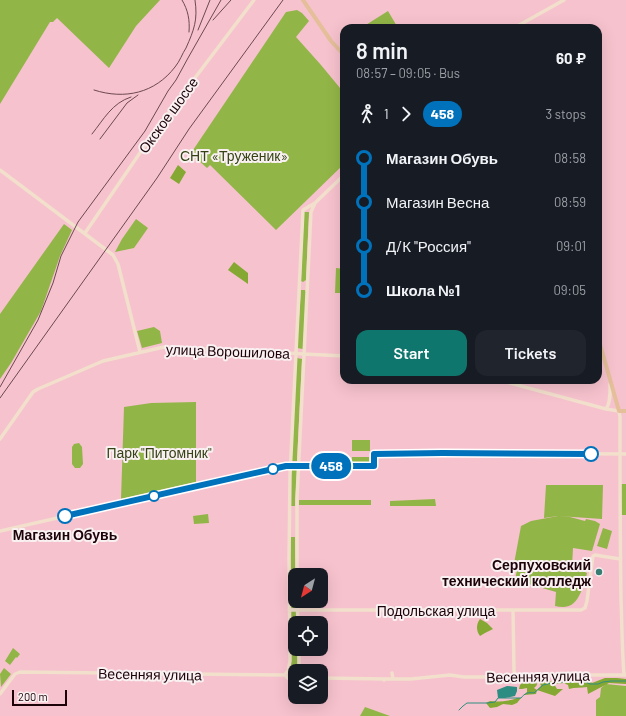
<!DOCTYPE html>
<html lang="en">
<head>
<meta charset="utf-8">
<style>
	body { margin:0; font-family:Barlow,sans-serif; background:#20242c; color:#f1f3f6; height:100vh; display:flex; flex-direction:column; font-size:15px; white-space:nowrap }
	* { box-sizing:border-box; margin:0 }
	p { font-size:13px; color:#9ea1a6 }
	.icon { flex:none; width:22px; height:22px; fill:none; stroke:currentColor; stroke-width:2; stroke-linecap:round; stroke-linejoin:round }
	.map { position:relative; flex:1; overflow:hidden }
	.drawer { position:absolute; left:340px; top:24px; width:262px; height:360px; display:flex; flex-direction:column; background:#171b24; border-radius:12px; box-shadow:0 4px 16px #0002 }
	.drawer>* { flex:none }
	.badge { padding:0 8px; border-radius:13px; font-size:14px; line-height:26px }
	.needle { width:26px; rotate:216deg }
	.fabs { position:absolute; left:288px; top:568px; display:grid; gap:8px }
	.fabs a { display:grid; place-items:center; width:40px; height:40px; border-radius:8px; background:#171b24; box-shadow:0 4px 16px #0002; font-size:20px }
	.scale { position:absolute; left:12px; bottom:10px; width:55px; box-sizing:border-box; padding-left:4px; border:2px solid #1c0209; border-top:0; font-size:11px; line-height:14px; white-space:nowrap; color:#1c0209; -webkit-text-stroke:3px #f9f0f2; paint-order:stroke }
	.map>.badge { position:absolute; translate:-50% -50%; box-shadow:0 0 0 2px #fff }
	.legs { display:flex; align-items:center; gap:6px; height:44px; padding:0 16px; font-size:13px }
	.legs p { margin-inline-start:auto }
	.overview { display:flex; align-items:center; justify-content:space-between; height:68px; padding:0 16px }
	h1 { font-size:22px; font-weight:600; line-height:30px }
	.cta { display:flex; gap:8px; margin-top:auto; padding:8px 16px }
	.cta a { flex:1; height:46px; border-radius:12px; background:#0f766e; color:#fff; font-size:16px; font-weight:600; line-height:46px; text-align:center }
	.cta a+a { background:#20242c; color:#f1f3f6 }
	ul { padding:0 16px; list-style:none }
	li { display:flex; align-items:center; gap:14px; height:44px; font-size:15px }
	li i { display:grid; place-items:center; width:6px; height:100%; margin:0 5px; background:currentColor }
	li i::after { content:''; width:10px; height:10px; margin:-5px; border:3px solid; border-radius:50%; background:#171b24 }
	li p { margin-inline-start:auto }
	li:first-child i { background:linear-gradient(#0000 50%,currentColor 0) }
	li:last-child i { background:linear-gradient(currentColor 50%,#0000 0) }
	.map>svg:first-child { display:block }
	.green { fill:#92b547 }
	.forest { fill:#85a833 }
	.water { fill:#2e8d82 }
	.lines { fill:none; stroke-linecap:round; stroke-linejoin:round }
	.stream { stroke:#2e8d82; stroke-width:1 }
	.secondary { stroke:#f2dfcc; stroke-width:3.5 }
	.primary { stroke:#e4bf9a; stroke-width:4 }
	.rail { stroke:#6c4851; stroke-width:1 }
	.line-1-casing { stroke:#fff; stroke-width:9 }
	.line-1 { stroke:#0072bc; stroke-width:6 }
	.stop-1-dot { fill:#fff; stroke:#0072bc; stroke-width:2 }
	.poi-dot { fill:#377d74; stroke:#f9f0f2; stroke-width:1.5 }
	.labels { text-anchor:middle; dominant-baseline:central; stroke-width:4; stroke-linejoin:round; paint-order:stroke }
	.street-label { font-size:14px; fill:#1c0209; stroke:#f9f0f2 }
	.park-label { font-size:14px; fill:#344214; stroke:#f9f0f2 }
	.stop-label { font-size:14px; font-weight:bold; fill:#1c0209; stroke:#f9f0f2 }
	.poi-label { font-size:14px; font-weight:bold; fill:#1c0209; stroke:#f9f0f2; text-anchor:end }
</style>
</head>
<body>
<div class="map">
<svg width="626" height="716" viewBox="0 0 626 716">
	<rect width="100%" height="100%" fill="#f6c2cd"/>
	<path class="green" d="M0 0H160L136 26 109 68 57 18 53 22H50L0 104Z
		M297 10 302 13 309 21 296 37 321 65 340 88 344 85V164L276 230 210 165 207 168 198 160 189 156 286 12Z
		M388 11 398 28H361Z
		M304 212H309L306 280 303 282 301 281V279Z
		M136 219 148 228 134 248 115 252 122 239Z
		M64 224 72 230 60 256 41 311 11 363 0 379V314Z
		M336 268 344 269 342 293H335Z
		M301 290H305L306 292 303 349 297 348Z
		M154 327 160 331 162 343 142 348 137 331Z
		M297 358 302 359 297 461H291Z
		M196 402V482L121 499 124 407 151 403Z
		M352 440H370V451H352Z
		M79 443 82 447 83 464 80 468H75L72 464V447L74 444Z
		M352 457H369V464H352Z
		M291 469H297L295 506H290Z
		M621 484H626V515H621Z
		M546 485H603L602 519 558 516 544 518Z
		M435 499 436 506H390V501Z
		M299 500H371V505H299Z
		M208 514 209 523 194 524 193 516Z
		M558 516 570 517 585 521 586 519 595 521 600 524 592 551 573 548 572 566 587 573C586 580 583 586 581 592 575 605 569 609 555 606L556 592 515 580 517 570 513 569 521 526 531 521Z
		M603 528 612 531 607 549 597 546Z
		M290 537H295L296 608H291Z
		M291 611H296L297 623H295V649H297L298 671 289 672Z
		M13 648 20 654 17 658 16 657 10 665 5 661Z
		M4 668 11 674 1 687 0 674Z
		M606 684 626 686V716H596V700L600 697 601 688Z
		M365 707 390 716H360Z"/>
	<path class="forest" d="M178 165 186 172 179 184 170 178Z
		M234 262 248 273V284L228 270Z
		M480 619 487 623 493 629 485 633 480 636C476 631 476 624 480 619Z
		M572 677 587 679 592 683 605 678H617L626 679V684L609 683 588 694 587 687C581 688 575 687 569 689L568 685 564 683 554 684 557 689H563L555 696 537 690 541 686 540 683 548 682 556 680Z
		M524 681H536L537 685 534 688 537 690 536 694 524 695 527 692V688L522 689H519L520 685Z
		M517 698H521L517 703 512 705 503 704 497 707 490 708 486 703 490 701C497 702 511 701 517 698Z"/>
	<path class="water" d="M507 686 517 687V691L515 696 505 698H498L497 690Z"/>
	<g class="lines">
		<path class="stream" d="M459 710 463 706 467 703H487L495 702 498 698H521C525 693 528 692 534 693L543 685 556 682H571L581 680 590 684H598L603 682 611 681H626"/>
		<path class="secondary" d="M514 28 564 0
			M0 170 113 255 118 264 140 352
			M85 233 157 128 254 0
			M499 380 606 409 619 411 620 417C620 478 620 538 621 599 622 625 622 650 624 675
			M606 409C611 402 610 392 610 384
			M0 439 33 392 38 389 103 361 164 347 344 356
			M0 531 286 466H374V454L443 453 626 454
			M297 575V498L311 212 315 203 344 175
			M297 601 298 623
			M289 610H581L585 608 587 601 593 556 595 555 620 559
			M513 610 514 671 516 676
			M299 649V671
			M288 671 290 661 289 559 290 475 303 210 315 203
			M321 678 385 679
			M393 679H411L450 675 464 677H484L548 675H626
			M295 680C291 681 288 679 285 675 287 670 293 669 298 671
			M384 680 385 679H393L392 673
			M0 694 15 674 20 672 285 675"/>
		<path class="primary" d="M303 0 331 41 344 55
			M598 337 619 411H626"/>
		<path class="rail" d="M182 0C188 10 190 20 189 32
			M213 20 231 0
			M198 30 210 0
			M94 90C125 100 155 93 175 67 180 61 182 54 186 48 194 30 198 20 195 0
			M92 134C104 119 112 103 131 97
			M100 139 127 103 138 95
			M0 387 38 320 53 283 61 256 78 222 145 131 168 91 176 80 188 58 221 0
			M0 398 157 178 189 129 283 0"/>
	</g>
	<g class="lines">
		<g class="line-1-casing">
			<path id="line-1" d="M65 516 286 466H374V454L442 453 591 454"/>
		</g>
		<use href="#line-1" class="line-1"/>
	</g>
	<g class="stop-1-dot">
		<circle cx="591" cy="454" r="7"/>
		<circle cx="273" cy="469" r="5"/>
		<circle cx="154" cy="496" r="5"/>
		<circle cx="65" cy="516" r="7"/>
	</g>
	<circle class="poi-dot" cx="599" cy="572" r="4"/>
	<g class="labels">
		<g class="street-label">
			<text transform="translate(168 115) rotate(-54)">Окское шоссе</text>
			<text transform="translate(228 351) rotate(2)">улица Ворошилова</text>
			<text x="436" y="610">Подольская улица</text>
			<text transform="translate(150 674) rotate(1)">Весенняя улица</text>
			<text transform="translate(538 676) rotate(-1)">Весенняя улица</text>
		</g>
		<g class="park-label">
			<text x="234" y="155">СНТ «Труженик»</text>
			<text x="159" y="452">Парк "Питомник"</text>
		</g>
		<g class="stop-label">
			<text x="65" y="534">Магазин Обувь</text>
		</g>
		<g class="poi-label">
			<text x="591" y="564">Серпуховский<tspan x="591" dy="16">технический колледж</tspan></text>
		</g>
	</g>
</svg>
<div class="fabs">
<a><svg class="needle" viewBox="-14 -14 28 28"><path d="M0-13l5 13h-10z" fill="#e53935"/><path d="M0 13l5-13h-10z" fill="#9ea1a6"/></svg></a>
<a><svg class="icon" aria-label="locate" viewBox="0 0 24 24"><circle cx="12" cy="12" r="6"/><path d="M12 2v4M12 18v4M2 12h4M18 12h4"/></svg></a>
<a><svg class="icon" aria-label="layers" viewBox="0 0 24 24"><path d="M12 4l9 5-9 5-9-5zM3 14l9 5 9-5"/></svg></a>
</div>
<div class="scale">200 m</div>
<b class="badge" style="left:331px;top:466px;background:#0072bc;color:#fff">458</b>
<section class="drawer">
<div class="overview"><div><h1>8 min</h1><p>08:57 – 09:05 · Bus</p></div><b>60 ₽</b></div>
<div class="legs"><svg class="icon" aria-label="walk" viewBox="0 0 24 24"><circle cx="13" cy="4" r="2"/><path d="M13 8l-2 6 4 7M11 14l-3 7M7 12l3-4h3l4 4"/></svg>1<svg class="icon" aria-label="forward" viewBox="0 0 24 24"><path d="M9 5l7 7-7 7"/></svg><b class="badge" style="background:#0072bc;color:#fff">458</b><p>3 stops</p></div>
<ul>
<li><i style="color:#0072bc"></i><b>Магазин Обувь</b><p>08:58</p></li>
<li><i style="color:#0072bc"></i><span>Магазин Весна</span><p>08:59</p></li>
<li><i style="color:#0072bc"></i><span>Д/К &quot;Россия&quot;</span><p>09:01</p></li>
<li><i style="color:#0072bc"></i><b>Школа №1</b><p>09:05</p></li>
</ul>
<div class="cta"><a>Start</a><a>Tickets</a></div>
</section>
</div>
</body>
</html>
